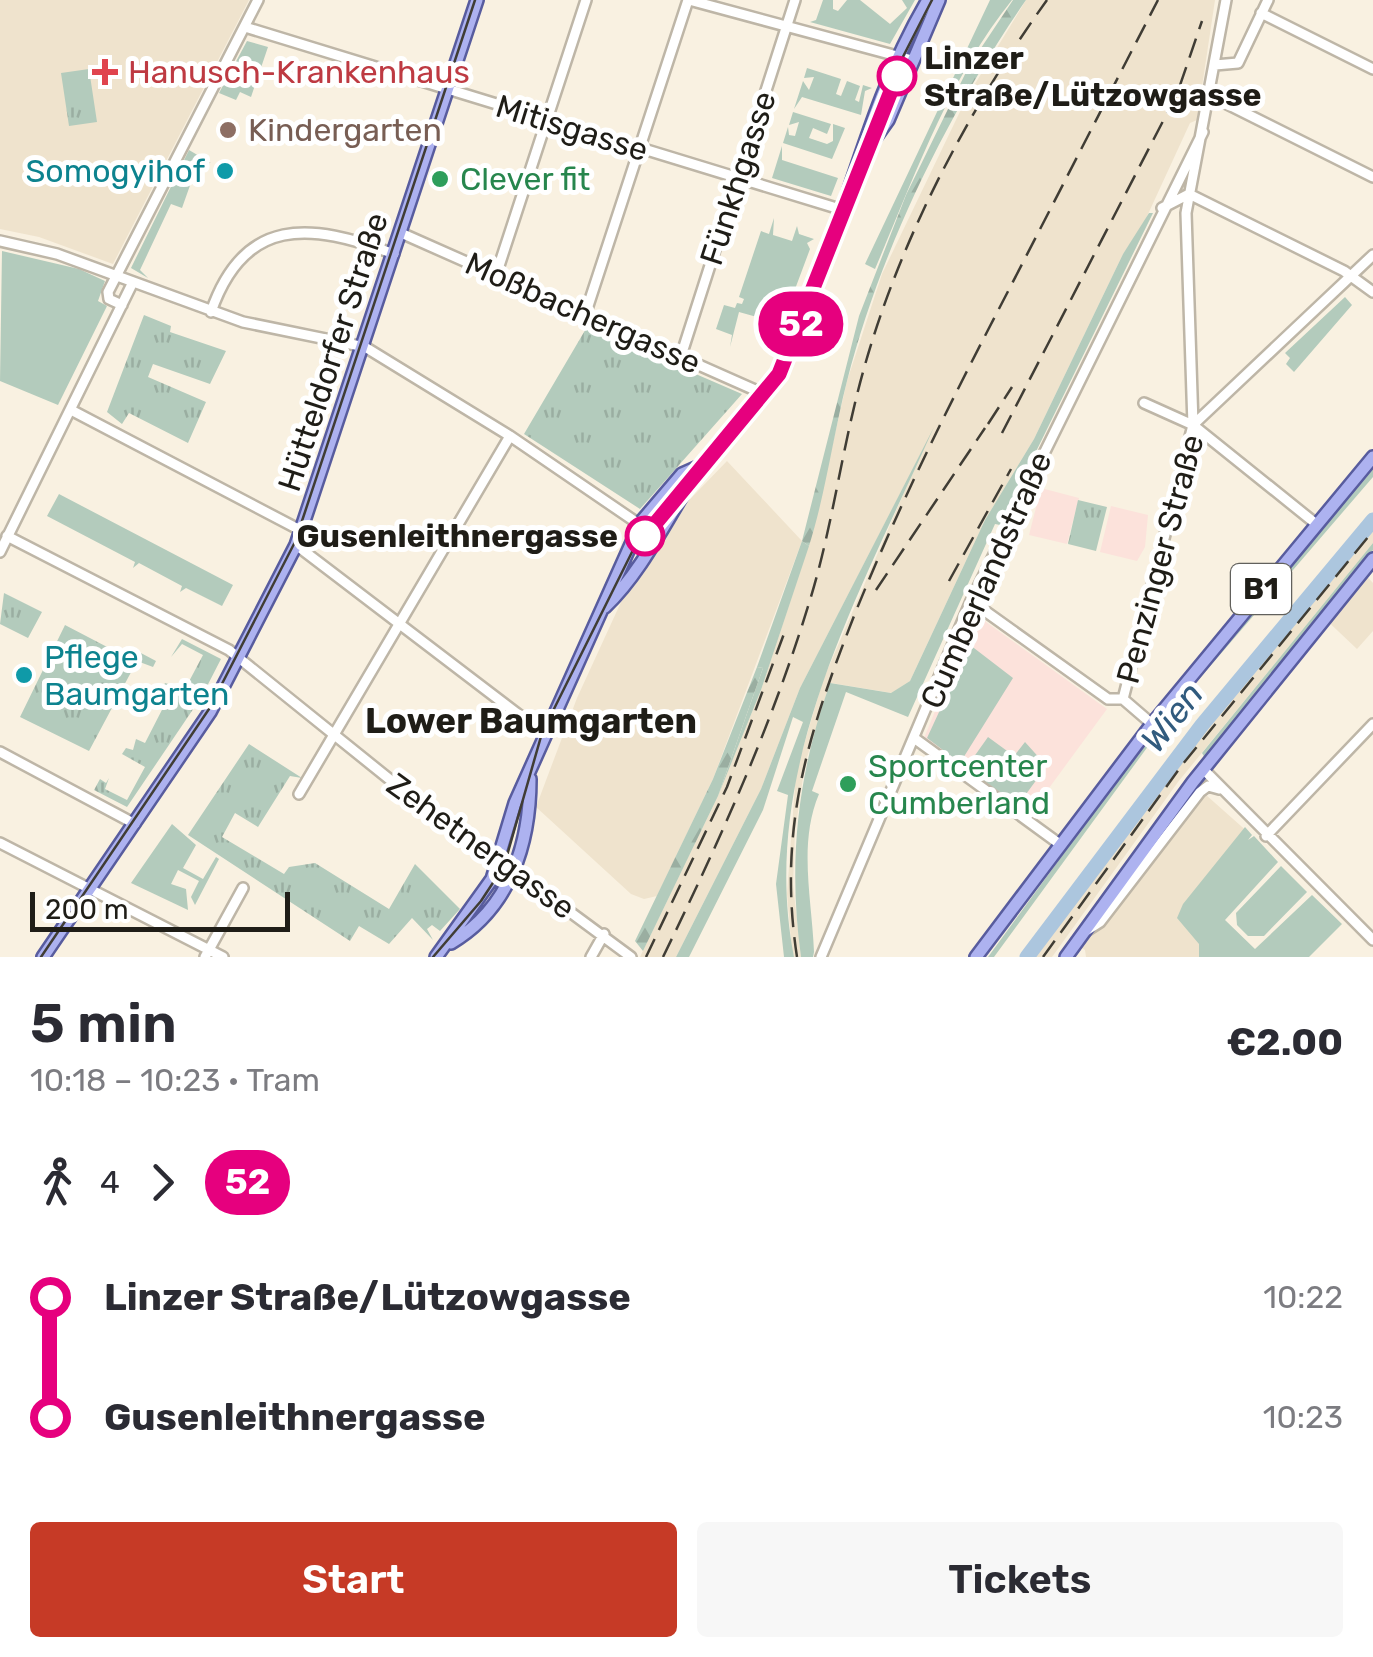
<!DOCTYPE html>
<html lang="en">
<head>
<meta charset="utf-8">
<style>
	body { margin:0; font-family:Rubik,sans-serif; background:#f7f7f7; color:#2b2b33; height:100vh; display:flex; flex-direction:column; font-size:38px; white-space:nowrap }
	* { box-sizing:border-box; margin:0 }
	p { font-size:32px; color:#7c7c81 }
	.icon { flex:none; width:55px; height:55px; fill:none; stroke:currentColor; stroke-width:2; stroke-linecap:round; stroke-linejoin:round }
	.map { position:relative; height:957px; overflow:hidden }
	.side { display:flex; flex-direction:column; background:#fff; flex:1 }
	.side>* { flex:none }
	.badge { padding:0 20px; border-radius:32px; font-size:35px; line-height:65px }
	.scale { position:absolute; left:30px; bottom:25px; width:260px; box-sizing:border-box; padding-left:10px; border:5px solid #1f1d17; border-top:0; font-size:28px; line-height:35px; white-space:nowrap; color:#1f1d17; -webkit-text-stroke:8px #fff; paint-order:stroke }
	.map>.badge { position:absolute; translate:-50% -50%; box-shadow:0 0 0 5px #fff }
	.legs { display:flex; align-items:center; gap:15px; height:110px; padding:0 30px; font-size:32px }
	.legs p { margin-inline-start:auto }
	.head { display:flex; align-items:center; justify-content:space-between; height:170px; padding:0 30px }
	h1 { font-size:55px; font-weight:600; line-height:75px }
	.cta { display:flex; gap:20px; margin-top:auto; padding:20px 30px }
	.cta a { flex:1; height:115px; border-radius:10px; background:#c63a26; color:#fff; font-size:40px; font-weight:600; line-height:115px; text-align:center }
	.cta a+a { background:#f7f7f7; color:#2b2b33 }
	ul { padding:0 30px; list-style:none }
	li { display:flex; align-items:center; gap:35px; height:120px; font-size:38px }
	li i { display:grid; place-items:center; width:15px; height:100%; margin:0 12px; background:currentColor }
	li i::after { content:''; width:25px; height:25px; margin:-12px; border:8px solid; border-radius:50%; background:#fff }
	li p { margin-inline-start:auto }
	li:first-child i { background:linear-gradient(#0000 50%,currentColor 0) }
	li:last-child i { background:linear-gradient(currentColor 50%,#0000 0) }
	.map>svg:first-child { display:block }
	.built { fill:#efe3cd }
	.education { fill:#fce2db }
	.green { fill:#b3cbbc }
	.forest { fill:url(#forest-firs) }
	.park { fill:url(#park-tufts) }
	.lines { fill:none; stroke-linecap:round; stroke-linejoin:round }
	.river { stroke:#acc6de; stroke-width:15 }
	.minor-casing { stroke:#beb6a7; stroke-width:14 }
	.major-casing { stroke:#585c9e; stroke-width:16 }
	.minor { stroke:#fff; stroke-width:9 }
	.major { stroke:#adb2f0; stroke-width:11 }
	.tram { stroke:#403d35; stroke-width:2.5 }
	.rail { stroke:#403d35; stroke-width:2.5; stroke-dasharray:20 10; stroke-linecap:butt }
	.line-1-casing { stroke:#fff; stroke-width:22 }
	.line-1 { stroke:#e6007e; stroke-width:15 }
	.health-dot { fill:#e0444e; stroke:#fff; stroke-width:4 }
	.stop-1-dot { fill:#fff; stroke:#e6007e; stroke-width:5 }
	.education-dot { fill:#8d6e63; stroke:#fff; stroke-width:4 }
	.culture-dot { fill:#0f9aa8; stroke:#fff; stroke-width:4 }
	.leisure-dot { fill:#2e9e5b; stroke:#fff; stroke-width:4 }
	.labels { text-anchor:middle; dominant-baseline:central; stroke-width:10; stroke-linejoin:round; paint-order:stroke }
	.shield { fill:#fff; stroke:#62615d; stroke-width:2.5 }
	.shield-label { font-size:30px; font-weight:bold; fill:#1f1d17 }
	.stop-label { font-size:32px; font-weight:bold; fill:#1f1d17; stroke:#fff; text-anchor:start }
	.health-label { font-size:32px; fill:#be3a42; stroke:#fff; text-anchor:start }
	.street-label { font-size:32px; fill:#1f1d17; stroke:#fff }
	.education-label { font-size:32px; fill:#785e54; stroke:#fff; text-anchor:start }
	.culture-label { font-size:32px; fill:#0d838f; stroke:#fff; text-anchor:end }
	.leisure-label { font-size:32px; fill:#27864d; stroke:#fff; text-anchor:start }
	.water-label { font-size:35px; font-style:italic; fill:#315b7e; stroke:#fff }
	.neighbourhood-label { font-size:35px; font-weight:bold; fill:#1f1d17; stroke:#fff }
</style>
</head>
<body>
<div class="map">
<svg width="1373" height="957" viewBox="0 0 1373 957">
	<defs>
		<pattern id="forest-firs" width="22" height="20" patternUnits="userSpaceOnUse" patternTransform="scale(2.5)"><rect width="22" height="20" fill="#b3cbbc"/><path d="M5 1l3.5 6h-7zM16 11l3.5 6h-7z" fill="#9aaea1"/></pattern>
		<pattern id="park-tufts" width="24" height="20" patternUnits="userSpaceOnUse" patternTransform="scale(2.5)"><rect width="24" height="20" fill="#b3cbbc"/><path d="M3 7l-1-3M5 7V3M7 7l1-3M15 17l-1-3M17 17v-4M19 17l1-3" fill="none" stroke="#9aaea1"/></pattern>
	</defs>
	<rect width="100%" height="100%" fill="#f9f1e1"/>
	<path class="built" d="M0 0H249L113 264 39 237 0 229Z
		M1026 0H1215L1197 120 1190 123 1143 225 1123 254 1034 439 985 520 910 681 892 693 831 683 828 689 805 764 795 832 793 884 801 957H794L792 951 787 894 796 772 823 680 922 451 800 688 761 789 676 957H640L718 796 761 690 812 535 847 381 882 274 967 97Z
		M727 461 802 541 713 779 657 896 644 899 631 894 536 807 577 698 627 589 666 524Z
		M1373 526V543L1178 782 1052 957H1035L1195 742Z
		M1358 567 1373 583V631L1357 649 1320 614Z
		M1188 779 1250 834 1211 957H1086L1085 950 1070 939Z"/>
	<path class="education" d="M1041 488 1079 498 1067 544 1029 535Z
		M1111 506 1148 515 1145 547 1137 561 1100 552Z
		M975 614 1107 709 1030 814 924 738Z"/>
	<path class="green" d="M823 0H833V9L838 11 847 0H860L890 24 907 8 902 0H915L890 44 810 22 816 20Z
		M990 0H1012C949 78 914 178 875 269L865 264Z
		M247 41 268 47 251 97 240 92 236 100 219 93Z
		M807 68 841 79 836 94 841 96 847 81 860 86 855 100 859 102 863 85 872 88 865 91 861 115 802 97 794 109 803 81 809 90 814 77 804 78Z
		M793 112 831 124 827 134 813 128 809 138 827 144 833 141V124L845 128 832 159 783 143 788 127 789 135 795 136 799 122 789 125Z
		M782 146V160L838 178 831 196 772 178Z
		M189 150 211 163 199 160 182 208 171 204 140 270 148 278 131 268Z
		M1149 213H1153L1000 525 995 524 908 717 846 692 812 791 819 794C798 844 812 899 814 952L813 957H801C788 864 797 778 828 689L830 683 891 693 910 681 985 520 1034 439 1123 254Z
		M774 218 773 235 792 241 797 226 799 234 814 239 807 243 810 249 782 324 739 312 730 347 732 335 716 329 724 305 735 308 737 303 742 304 744 299 739 297 761 231 769 234Z
		M2 251 79 269 105 281 98 301 107 306 58 405 0 381Z
		M1345 297 1352 305 1294 372 1286 364 1290 358 1285 353Z
		M934 427C861 592 757 769 794 957H784L776 884 788 795 777 791 803 722 793 717 763 810 689 957H676L761 789 800 688Z
		M1373 466V477L1175 707Z
		M59 494 233 585 222 606 186 588 180 592 182 586 139 563 133 568 135 562 47 516Z
		M802 541 809 546 761 690 718 796 763 668 757 667Z
		M1373 543V550L1205 758 1202 753Z
		M970 645 1013 678 960 763 927 738Z
		M1157 734 994 957H988L1143 745 1147 747Z
		M988 737 1014 756 1025 742 1043 762 1039 768 1043 771 1018 805 966 768Z
		M172 824 196 845 183 868 203 879 216 857 219 859 195 905 191 897 199 881 178 870 171 884 186 889 188 910 131 883Z
		M1245 827 1252 835 1248 840 1254 836 1278 862 1225 920 1255 949 1312 895 1342 924 1309 957H1199V944L1177 918 1183 904Z
		M1281 866 1307 892 1264 936H1248L1237 925 1236 913Z"/>
	<path class="forest" d="M1013 0H1026C948 113 881 248 847 381 833 436 826 492 809 546L802 541 859 316 906 195 969 66Z
		M757 667 763 668 718 796 643 951 635 941 713 779Z"/>
	<path class="park" d="M89 69 97 122 69 126 61 73Z
		M144 315 171 326 170 332 226 351 210 384 153 364 148 377 206 402 188 443 129 413 122 424 107 412Z
		M587 327 742 394 640 509 524 434Z
		M1078 500 1107 507 1096 551 1068 544Z
		M4 593 42 612 28 638 0 624Z
		M65 625 134 661 139 652 156 661 153 667 137 661 89 751 20 717Z
		M182 639 221 659 202 696 127 807 94 790 100 779 106 783 109 778 105 789 127 800 145 767 122 754 126 748 133 750 136 739 145 743 166 702 158 697 165 683 185 689 203 655 182 644 171 657Z
		M249 744 302 778 290 776 258 827 235 813 222 837 284 874 289 867 315 863 389 909 415 864 460 909 440 931 432 925 427 929 433 940 412 918 389 944 359 926 350 941 188 835Z"/>
	<g class="lines">
		<path class="river" d="M1027 957 1202 725 1373 520"/>
		<g class="minor-casing">
			<path id="minor" d="M689 0 912 60
				M1261 13 1373 69
				M245 27 843 210
				M1215 65 1238 63 1268 0
				M1211 96 1373 177
				M1189 194 1344 271 1373 292
				M1162 208 1189 194
				M401 233 764 394
				M0 241 57 254 243 322 365 347 510 436 655 535
				M496 275 586 0
				M122 305 109 299 108 292 258 0
				M211 312C244 216 310 222 394 254
				M585 315 688 0
				M681 356 795 0
				M1144 403 1193 425 1315 523
				M71 410 302 531
				M1193 425 1186 213 1226 0
				M7 536 229 650 486 857 520 875 631 957
				M296 545 544 734
				M0 552 133 282
				M971 601 1108 699H1123L1152 724
				M1123 699 1193 425 1373 255
				M914 738 1061 845
				M0 752 135 824
				M1203 769 1373 940
				M299 794 510 436
				M1266 836 1373 724
				M0 843 223 957
				M1086 931 1100 922 1200 792 1208 786 1219 789
				M205 957 243 888
				M591 957 604 934
				M821 957 971 601 1203 132"/>
		</g>
		<g class="major-casing">
			<path id="major" d="M863 155 888 120 939 0
				M605 607C645 569 670 511 701 466 724 431 758 407 779 370 841 250 860 115 928 0
				M451 943C510 908 530 844 530 779
				M43 957 210 712 296 545 477 0
				M436 957 492 879 515 803 641 522 682 474 700 466
				M976 957 1152 724 1373 457
				M1066 957 1193 782 1373 559"/>
		</g>
		<use href="#minor" class="minor"/>
		<use href="#major" class="major"/>
		<path class="tram" d="M41 957 209 709 295 542 475 0
			M433 957 481 901 504 866 542 733 637 542 668 499 755 403 779 366 888 86 932 0"/>
		<path class="rail" d="M988 424 1012 387
			M1002 433 1177 94 1202 21
			M949 581 1011 469
			M876 590 985 428
			M646 957 727 787 785 631
			M663 957C720 840 772 725 810 600 833 525 842 447 863 372 899 241 968 110 1047 0
			M797 957C777 827 809 730 856 611 895 515 940 423 988 330 1045 220 1101 110 1158 0
			M1043 957 1182 765 1373 531"/>
	</g>
	<g class="lines">
		<g class="line-1-casing">
			<path id="line-1" d="M645 536 779 374 897 76"/>
		</g>
		<use href="#line-1" class="line-1"/>
	</g>
	<path class="health-dot" d="M100 57h10v10h10v10h-10v10h-10v-10h-10v-10h10z"/>
	<g class="stop-1-dot">
		<circle cx="897" cy="76" r="18"/>
		<circle cx="645" cy="536" r="18"/>
	</g>
	<circle class="education-dot" cx="228" cy="130" r="10"/>
	<g class="culture-dot">
		<circle cx="225" cy="171" r="10"/>
		<circle cx="24" cy="675" r="10"/>
	</g>
	<g class="leisure-dot">
		<circle cx="440" cy="179" r="10"/>
		<circle cx="848" cy="784" r="10"/>
	</g>
	<g class="labels">
		<rect class="shield" x="1231" y="564" width="60" height="50" rx="8"/>
		<g class="shield-label">
			<text x="1261" y="589">B1</text>
		</g>
		<g class="stop-label">
			<text x="924" y="58">Linzer<tspan x="924" dy="37">Straße/Lützowgasse</tspan></text>
			<text x="618" y="536" text-anchor="end">Gusenleithnergasse</text>
		</g>
		<g class="health-label">
			<text x="128" y="72">Hanusch-Krankenhaus</text>
		</g>
		<g class="street-label">
			<text transform="translate(572 128) rotate(17)">Mitisgasse</text>
			<text transform="translate(738 178) rotate(-72)">Fünkhgasse</text>
			<text transform="translate(583 313) rotate(24)">Moßbachergasse</text>
			<text transform="translate(333 352) rotate(-72)">Hütteldorfer Straße</text>
			<text transform="translate(1160 559) rotate(-75)">Penzinger Straße</text>
			<text transform="translate(986 580) rotate(-66)">Cumberlandstraße</text>
			<text transform="translate(481 846) rotate(36)">Zehetnergasse</text>
		</g>
		<g class="education-label">
			<text x="248" y="130">Kindergarten</text>
		</g>
		<g class="culture-label">
			<text x="205" y="171">Somogyihof</text>
			<text x="44" y="657" text-anchor="start">Pflege<tspan x="44" dy="37">Baumgarten</tspan></text>
		</g>
		<g class="leisure-label">
			<text x="460" y="179">Clever fit</text>
			<text x="868" y="766">Sportcenter<tspan x="868" dy="37">Cumberland</tspan></text>
		</g>
		<g class="water-label">
			<text transform="translate(1172 717) rotate(-52)">Wien</text>
		</g>
		<g class="neighbourhood-label">
			<text x="531" y="721">Lower Baumgarten</text>
		</g>
	</g>
</svg>
<div class="scale">200 m</div>
<b class="badge" style="left:801px;top:324px;background:#e6007e;color:#fff">52</b>
</div>
<section class="side">
<div class="head"><div><h1>5 min</h1><p>10:18 – 10:23 · Tram</p></div><b>€2.00</b></div>
<div class="legs"><svg class="icon" aria-label="walk" viewBox="0 0 24 24"><circle cx="13" cy="4" r="2"/><path d="M13 8l-2 6 4 7M11 14l-3 7M7 12l3-4h3l4 4"/></svg>4<svg class="icon" aria-label="forward" viewBox="0 0 24 24"><path d="M9 5l7 7-7 7"/></svg><b class="badge" style="background:#e6007e;color:#fff">52</b></div>
<ul>
<li><i style="color:#e6007e"></i><b>Linzer Straße/Lützowgasse</b><p>10:22</p></li>
<li><i style="color:#e6007e"></i><b>Gusenleithnergasse</b><p>10:23</p></li>
</ul>
<div class="cta"><a>Start</a><a>Tickets</a></div>
</section>
</body>
</html>
